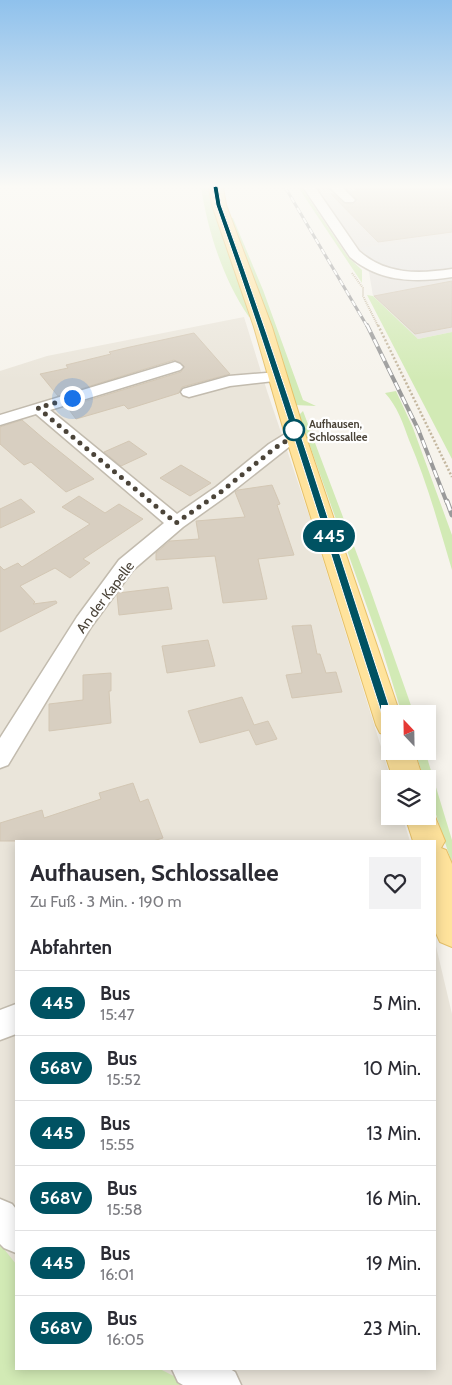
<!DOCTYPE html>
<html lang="de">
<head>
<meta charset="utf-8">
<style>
	body { margin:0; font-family:Cabin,sans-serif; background:#f2f2f3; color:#2b2b33; height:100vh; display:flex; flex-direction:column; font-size:19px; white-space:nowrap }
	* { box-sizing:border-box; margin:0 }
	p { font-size:16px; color:#7c7c81 }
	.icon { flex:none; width:28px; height:28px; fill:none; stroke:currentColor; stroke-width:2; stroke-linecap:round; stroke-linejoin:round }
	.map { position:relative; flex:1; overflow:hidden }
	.drawer { position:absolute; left:15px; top:840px; width:421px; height:530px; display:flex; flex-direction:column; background:#fff; border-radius:0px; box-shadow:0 2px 12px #0003 }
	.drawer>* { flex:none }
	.badge { padding:0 10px; border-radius:16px; font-size:18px; line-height:32px }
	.needle { width:32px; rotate:338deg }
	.tools { position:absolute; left:381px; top:705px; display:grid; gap:10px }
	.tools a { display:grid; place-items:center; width:55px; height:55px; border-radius:0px; background:#fff; box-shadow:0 2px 12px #0003; font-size:25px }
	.you { position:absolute; width:25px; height:25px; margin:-12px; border:4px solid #fff; border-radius:50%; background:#1a73e8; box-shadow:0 0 0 8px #1a73e833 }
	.map>.badge { position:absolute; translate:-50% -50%; box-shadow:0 0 0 2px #fff }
	h2 { padding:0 15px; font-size:19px; line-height:45px }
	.round { display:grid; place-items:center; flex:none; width:52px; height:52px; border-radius:0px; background:#f2f2f3 }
	.summary { display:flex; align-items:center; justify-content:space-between; height:85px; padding:0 15px }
	h1 { font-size:24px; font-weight:800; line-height:38px }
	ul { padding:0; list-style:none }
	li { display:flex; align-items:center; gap:15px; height:65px; padding:0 15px; border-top:1px solid #e1e1e2 }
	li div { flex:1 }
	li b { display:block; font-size:19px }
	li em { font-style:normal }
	li .badge { min-width:55px; font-weight:700; text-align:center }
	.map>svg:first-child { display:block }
	.residential { fill:#eae5da }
	.industrial { fill:#e6e2dd }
	.green { fill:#d2eab5 }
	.parking { fill:#e5e3e0 }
	.building { fill:#d8cfc1; stroke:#d3c7b4 }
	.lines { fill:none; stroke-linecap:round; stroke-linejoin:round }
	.minor-casing { stroke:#c2bbae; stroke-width:3 }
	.major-casing { stroke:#e6c16a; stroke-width:2 }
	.path-far1 { stroke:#c4b79f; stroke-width:2; stroke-dasharray:1 1; stroke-linecap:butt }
	.path { stroke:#c4b79f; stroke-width:2.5; stroke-dasharray:2 2; stroke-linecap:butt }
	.minor { fill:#fff; fill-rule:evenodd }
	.major { fill:#ffe39c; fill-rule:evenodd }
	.rail-far2-casing { stroke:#9a9a9a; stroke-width:3 }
	.rail-far1-casing { stroke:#9a9a9a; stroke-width:4 }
	.rail-casing { stroke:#9a9a9a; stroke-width:5 }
	.rail-far2 { stroke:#fff; stroke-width:2; stroke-dasharray:6; stroke-linecap:butt }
	.rail-far1 { stroke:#fff; stroke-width:2.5; stroke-dasharray:8; stroke-linecap:butt }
	.rail { stroke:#fff; stroke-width:3; stroke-dasharray:10; stroke-linecap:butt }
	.line { fill:#005262; stroke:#fff }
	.walk { stroke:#4b4439; stroke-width:5; stroke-dasharray:0 9 }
	.stop-dot { fill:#fff; stroke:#005262; stroke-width:2.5 }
	.labels { text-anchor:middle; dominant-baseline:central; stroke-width:4.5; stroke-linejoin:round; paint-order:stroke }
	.far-stop-label { font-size:11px; font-weight:bold; fill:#4b4439; stroke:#fff; text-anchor:start }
	.street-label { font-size:14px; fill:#4b4439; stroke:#fff }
</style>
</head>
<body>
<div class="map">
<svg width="452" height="1385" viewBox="0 0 452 1385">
	<rect width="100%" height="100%" fill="#f6f3ec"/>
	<path class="residential" d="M244 317 267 391 309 515 391 779 390 816H402L410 841H16V1369H435V942L452 1014V1385H0V371L47 356Z"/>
	<path class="industrial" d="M312 187H452V332L418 339 373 296 369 272Z"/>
	<path class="green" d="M201 187H208L252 317H249C223 279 208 232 201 187Z
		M298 187H301L348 257 362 270V283Z
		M229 218H233L263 290 303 400 316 406 295 405Z
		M367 295 373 296 418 339 452 332V459Z
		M396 391 413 428 452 535V570C439 526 427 482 409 440 403 423 397 406 385 393Z
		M303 411 369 586 414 714H402L382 649 299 415Z
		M415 751H425L452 840V864L428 790V779H424Z
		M0 1244 16 1264V1369H160L191 1385H0Z"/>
	<path class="parking" d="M452 235V267L429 271 412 272 384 266 371 260 360 248Z"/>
	<path class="building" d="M354 187H452V232L378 242 331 194H333L344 203 353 204 357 200 350 192 358 191Z
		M452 281V327L415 334 374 296Z
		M194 333 230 374 182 387 179 393 128 409 124 405 76 419 67 407 181 372 184 366 174 360 58 396 40 374 68 368 66 365 111 354 109 352 130 347Z
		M22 420 44 439 94 479 66 492 31 462 24 465 0 444V427Z
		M129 441 147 454 121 466 104 452Z
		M181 465 211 483 190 496 160 478Z
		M272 485 280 504 277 505 294 555 258 559 267 599 223 603 215 556 156 560V553L170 541 199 539 196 521 245 517 235 492 238 490Z
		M79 496 105 513 119 504 143 519 83 559 90 563 70 578 55 568 20 586 35 602 33 604 56 601 57 603 0 632V566L4 570 18 563 22 567 90 524 62 507Z
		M21 499 35 512 0 528V509Z
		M168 587 172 609 119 615 117 595 118 593Z
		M311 625 317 654H320L326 673 336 672 342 692 292 698 286 675 302 673 292 626Z
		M208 640 215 666 167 673 162 646Z
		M111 673V691H109L111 723 49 731V704L83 700V675Z
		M242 697 254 725 268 721 277 739 256 745 249 730 200 743 188 711Z
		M133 783 140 802 148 799 163 838 153 841H0V823L42 810 44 818 101 799 99 793Z"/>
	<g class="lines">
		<g class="minor-casing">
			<path id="minor" d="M303 187H315L359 251C386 275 418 274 452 269V277C415 283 379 282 350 257Z
				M329 187H342L355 200 353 202H345Z
				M175 362 180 364 183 367 180 370 50 410 177 514 216 487 269 444 290 431H302L304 435 228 495 183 527 133 570 91 627 8 765 0 768V738L77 617 119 560 164 523 36 414 0 425V415Z
				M278 372 283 374 286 377 283 380 230 386 189 397 183 395 181 392 183 389 229 376Z
				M16 1004V1034L0 1040V1010Z
				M0 1199 12 1204 16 1209V1253L4 1248 0 1244Z
				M172 1369H230L235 1372 241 1385H183L178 1382Z"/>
		</g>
		<g class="major-casing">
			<path id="major" d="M209 187H223L226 205 272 327 304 431 400 714H390V736L380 733 376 725 284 431 254 327 212 205Z
				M390 742V751H414L423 779H393L384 751Z
				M428 805 431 807 445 841 441 848 446 850 452 864V947L440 942 435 931V841H413L405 816H428Z"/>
		</g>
		<path class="path-far1" d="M352 273 363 288V296L378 326"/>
		<path class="path" d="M378 325 452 477"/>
		<use href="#minor" class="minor"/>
		<use href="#major" class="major"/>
		<g class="rail-far2-casing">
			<path id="rail-far2" d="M285 187 367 326"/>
		</g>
		<g class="rail-far1-casing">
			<path id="rail-far1" d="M367 325 418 429 447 503"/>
		</g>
		<g class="rail-casing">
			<path id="rail" d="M447 501 452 515"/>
		</g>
		<use href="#rail-far2" class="rail-far2"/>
		<use href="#rail-far1" class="rail-far1"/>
		<use href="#rail" class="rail"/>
	</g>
	<linearGradient id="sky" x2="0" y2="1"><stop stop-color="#8fc1ec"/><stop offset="0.49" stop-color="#fbfaf6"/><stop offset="1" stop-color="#fbfaf6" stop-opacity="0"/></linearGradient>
	<rect width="452" height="381" fill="url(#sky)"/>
	<path class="line" d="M216 186 218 187 221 205C284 376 338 551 395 724L390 728 385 724C329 551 277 377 216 205L213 187Z"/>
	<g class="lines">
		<path class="walk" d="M72 398 38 408 176 523 222 491 275 448 296 435 294 430"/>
	</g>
	<circle class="stop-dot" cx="294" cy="430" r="10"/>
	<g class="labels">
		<g class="far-stop-label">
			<text x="309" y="424">Aufhausen,<tspan x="309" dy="13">Schlossallee</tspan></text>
		</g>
		<g class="street-label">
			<text transform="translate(105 597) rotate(-53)">An der Kapelle</text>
		</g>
	</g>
</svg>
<div class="tools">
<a><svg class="needle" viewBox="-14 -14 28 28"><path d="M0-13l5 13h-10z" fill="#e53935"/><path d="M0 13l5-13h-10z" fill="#7c7c81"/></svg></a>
<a><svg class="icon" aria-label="layers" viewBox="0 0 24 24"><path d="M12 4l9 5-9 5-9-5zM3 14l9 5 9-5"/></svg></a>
</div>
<div class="you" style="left:72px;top:398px"></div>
<b class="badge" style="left:329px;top:536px;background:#005262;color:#fff">445</b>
<section class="drawer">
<div class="summary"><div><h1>Aufhausen, Schlossallee</h1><p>Zu Fuß · 3 Min. · 190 m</p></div><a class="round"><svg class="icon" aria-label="heart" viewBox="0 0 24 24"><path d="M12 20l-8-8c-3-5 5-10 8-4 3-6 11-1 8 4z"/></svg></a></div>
<h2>Abfahrten</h2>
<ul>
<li><span class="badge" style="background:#005262;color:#fff">445</span><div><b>Bus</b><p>15:47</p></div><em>5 Min.</em></li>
<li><span class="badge" style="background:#005262;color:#fff">568V</span><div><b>Bus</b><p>15:52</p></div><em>10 Min.</em></li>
<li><span class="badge" style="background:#005262;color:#fff">445</span><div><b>Bus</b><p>15:55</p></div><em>13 Min.</em></li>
<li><span class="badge" style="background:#005262;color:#fff">568V</span><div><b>Bus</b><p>15:58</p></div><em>16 Min.</em></li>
<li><span class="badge" style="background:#005262;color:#fff">445</span><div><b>Bus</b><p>16:01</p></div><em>19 Min.</em></li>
<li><span class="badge" style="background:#005262;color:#fff">568V</span><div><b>Bus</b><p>16:05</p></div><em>23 Min.</em></li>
</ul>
</section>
</div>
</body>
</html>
